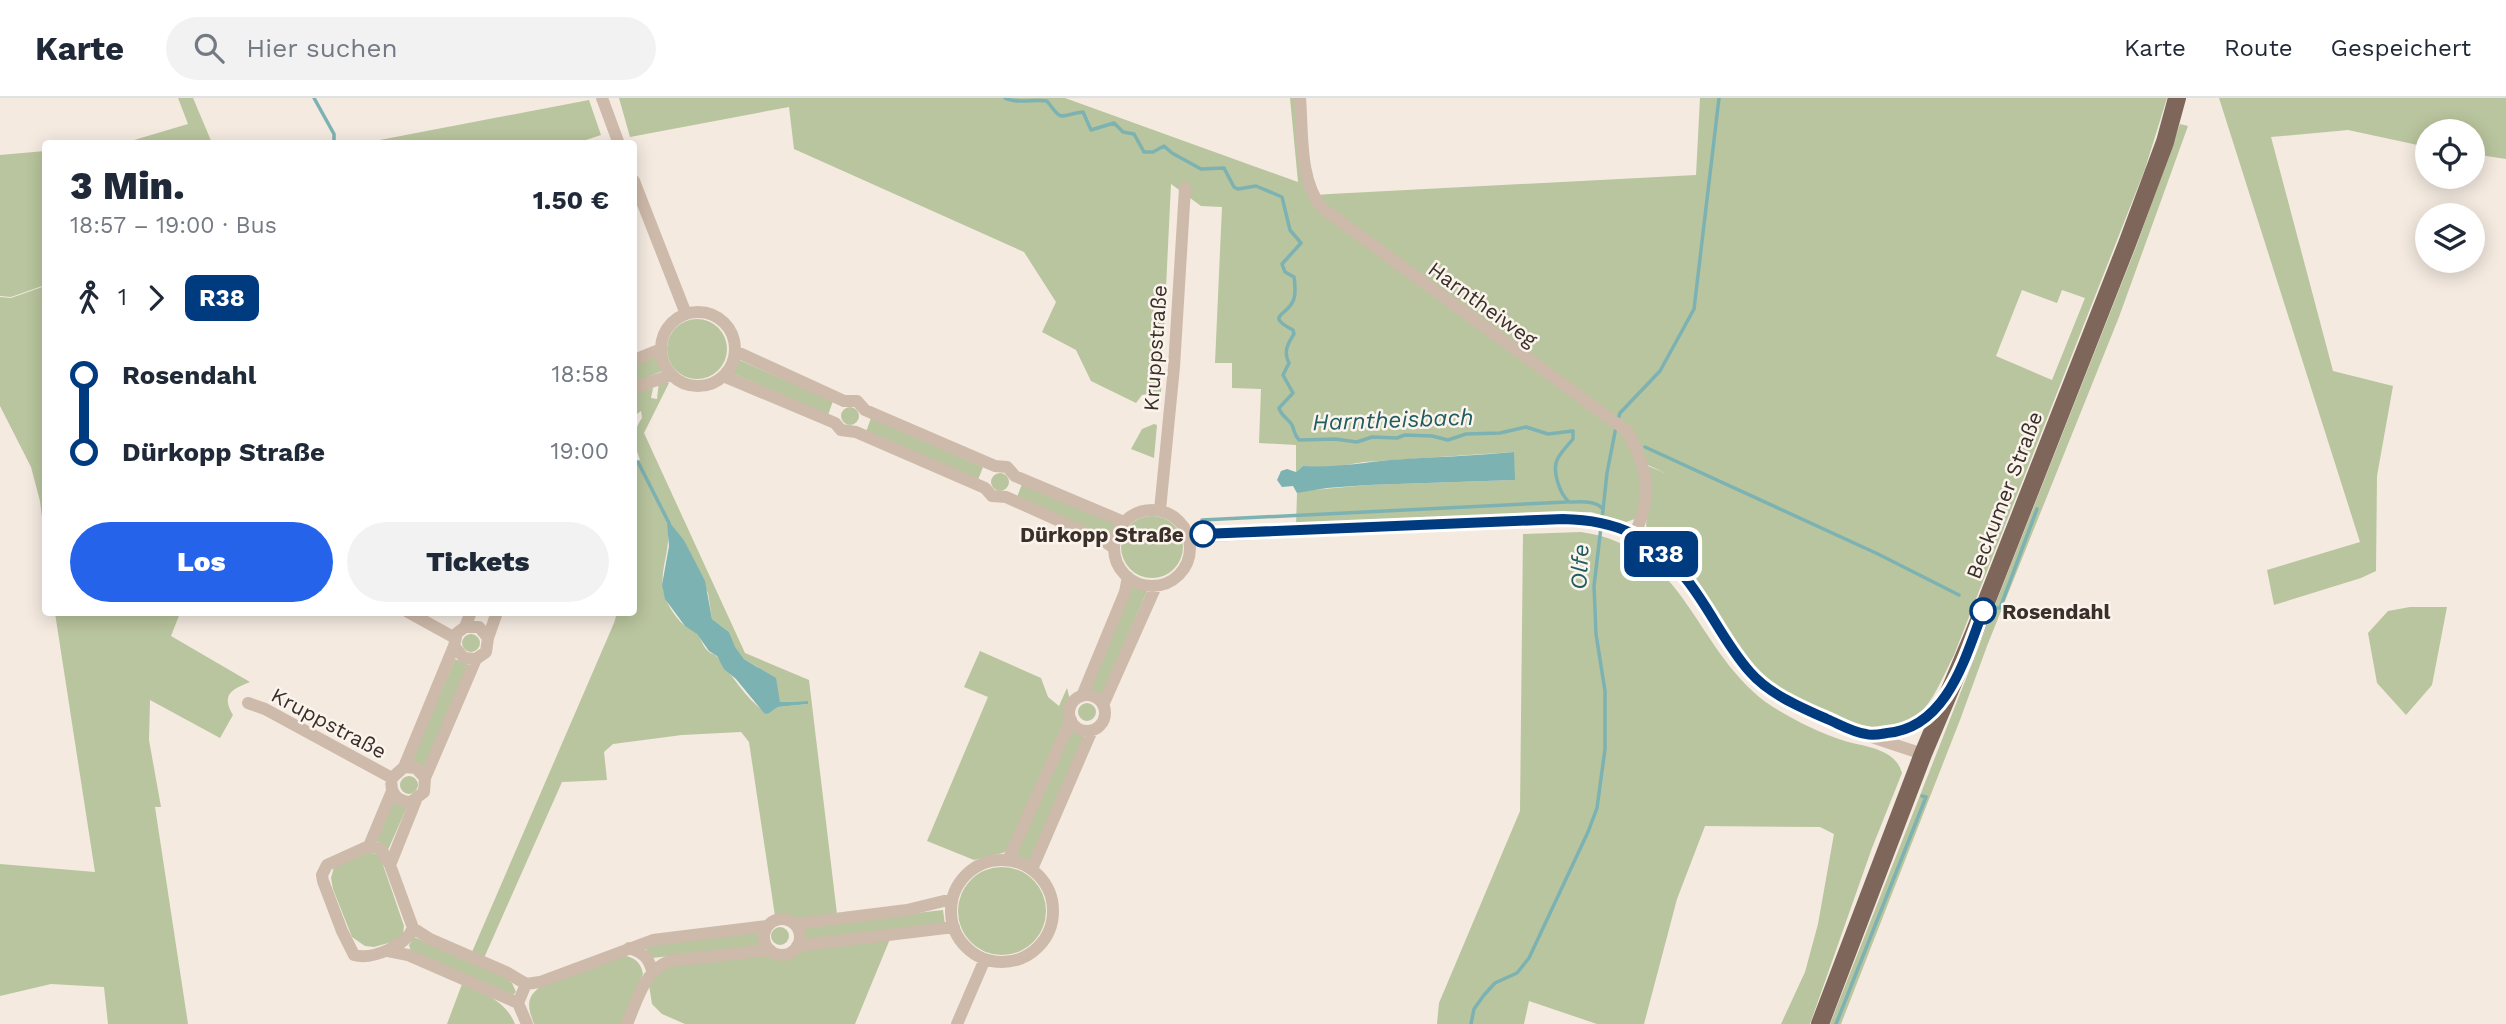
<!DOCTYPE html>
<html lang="de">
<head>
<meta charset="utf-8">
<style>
	body { margin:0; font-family:"Work Sans",sans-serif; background:#f2f2f3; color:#1f2937; height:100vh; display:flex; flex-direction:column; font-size:26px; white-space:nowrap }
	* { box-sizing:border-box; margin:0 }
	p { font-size:23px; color:#747a83 }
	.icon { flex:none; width:38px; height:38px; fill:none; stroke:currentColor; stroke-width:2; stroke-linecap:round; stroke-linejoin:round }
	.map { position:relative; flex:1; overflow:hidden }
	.sheet { position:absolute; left:42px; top:42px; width:595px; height:476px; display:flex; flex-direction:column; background:#fff; border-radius:7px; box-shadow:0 4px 18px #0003 }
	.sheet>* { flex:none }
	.badge { padding:0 14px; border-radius:10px; font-size:24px; line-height:46px }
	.tools { position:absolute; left:2415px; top:21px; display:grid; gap:14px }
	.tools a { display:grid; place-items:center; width:70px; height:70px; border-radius:50%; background:#fff; box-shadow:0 4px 18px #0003; font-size:35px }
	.map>.badge { position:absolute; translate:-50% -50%; box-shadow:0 0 0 4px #fff }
	.legs { display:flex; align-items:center; gap:10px; height:77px; padding:0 28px; font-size:23px }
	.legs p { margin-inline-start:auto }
	.overview { display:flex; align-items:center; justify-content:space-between; height:119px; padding:0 28px }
	h1 { font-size:38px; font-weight:800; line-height:52px }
	.cta { display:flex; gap:14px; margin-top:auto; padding:14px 28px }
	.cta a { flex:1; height:80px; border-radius:42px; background:#2563eb; color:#fff; font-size:28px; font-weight:800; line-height:80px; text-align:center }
	.cta a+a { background:#f2f2f3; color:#1f2937 }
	ul { padding:0 28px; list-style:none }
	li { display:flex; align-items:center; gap:24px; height:77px; font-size:26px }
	li i { display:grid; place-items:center; width:10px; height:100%; margin:0 9px; background:currentColor }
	li i::after { content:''; width:18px; height:18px; margin:-9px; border:5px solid; border-radius:50%; background:#fff }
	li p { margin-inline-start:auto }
	li:first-child i { background:linear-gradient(#0000 50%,currentColor 0) }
	li:last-child i { background:linear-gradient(currentColor 50%,#0000 0) }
	header { display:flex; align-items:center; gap:42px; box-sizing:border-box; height:98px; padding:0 35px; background:#fff; border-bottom:2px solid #e0e1e3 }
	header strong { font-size:33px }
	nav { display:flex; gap:38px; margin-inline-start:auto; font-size:24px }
	.search { width:490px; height:63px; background:#f2f2f3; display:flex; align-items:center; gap:18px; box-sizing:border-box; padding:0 24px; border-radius:38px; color:#747a83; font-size:26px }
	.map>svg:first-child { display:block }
	.green { fill:#b9c59e; fill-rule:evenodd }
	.water { fill:#7db2b3 }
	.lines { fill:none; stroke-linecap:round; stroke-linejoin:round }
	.stream { stroke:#7db2b3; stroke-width:3.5 }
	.minor { stroke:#cebaaa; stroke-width:12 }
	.primary { stroke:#7e665a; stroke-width:18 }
	.line-1-casing { stroke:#fff; stroke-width:16 }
	.line-1 { stroke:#003b80; stroke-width:10 }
	.stop-1-dot { fill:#fff; stroke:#003b80; stroke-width:3.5 }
	.labels { text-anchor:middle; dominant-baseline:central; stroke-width:5; stroke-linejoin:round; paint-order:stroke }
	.street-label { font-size:21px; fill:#3b2f2a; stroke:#fbf4ed }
	.stop-label { font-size:21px; font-weight:bold; fill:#3b2f2a; stroke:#fbf4ed; text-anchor:end }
	.water-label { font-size:23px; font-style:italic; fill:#1d5c60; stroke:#fbf4ed }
</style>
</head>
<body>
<header>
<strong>Karte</strong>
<div class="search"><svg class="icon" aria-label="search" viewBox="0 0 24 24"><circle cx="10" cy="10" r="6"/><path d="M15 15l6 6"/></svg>Hier suchen</div>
<nav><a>Karte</a><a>Route</a><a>Gespeichert</a></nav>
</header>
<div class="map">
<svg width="2506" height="926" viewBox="0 0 2506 926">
	<rect width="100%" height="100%" fill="#f4eae0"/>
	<path class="green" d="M178 0H193L212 45H124L188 26Z
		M619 0H1065L1298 84 1290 0H1296C1299 33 1299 69 1311 101L1316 97 1330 96 1696 77 1700 0H2167L2145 71 1954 557C1942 580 1930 614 1906 626 1870 644 1782 599 1757 572 1742 555 1730 533 1718 514 1698 486 1676 461 1650 439 1641 424 1651 414 1650 398 1650 388 1649 378 1648 368L1665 375 1648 367 1641 369 1644 398 1638 420 1626 424 1591 414 1296 427 1297 395 1302 393 1368 387 1514 382V354L1364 364 1327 370 1303 368 1296 374V347L1259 345 1261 291 1232 290V265H1215L1222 109 1201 108 1171 86 1161 294 1142 297 1136 305 1091 283 1076 252 1042 234 1056 204 1024 154 794 51 789 9 630 39ZM2022 192 2057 205 2062 192 2085 200 2052 282 1996 258Z
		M2219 0H2506V61L2473 56V33H2427V49L2348 32 2271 39 2333 273 2393 288 2377 378 2376 473 2361 480 2274 507 2267 472 2360 444Z
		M589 2 601 37 577 45H364Z
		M2180 26 2188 28 2119 219 1987 548 1960 622 1841 926H1830L2136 149Z
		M45 53V187L11 199 0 198V57Z
		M45 188H46L45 443 40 403 31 369 0 308V199L11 200Z
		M667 251a30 30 0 1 1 60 0a30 30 0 1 1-60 0Z
		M656 258 662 273 634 285V268Z
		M737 261 833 303 828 317 731 275Z
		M659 283 669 285 644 335 745 555 809 582 837 816 794 822 782 818H775L749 644 741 634 682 637 613 646 604 654 607 682 562 684 484 860 472 854 614 525 617 515 634 514V364L640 362C634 346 632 334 642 320L641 313 634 318V293L653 290 651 300 657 301ZM669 425 684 442 708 495 712 521 729 534 734 549 744 561 758 569 780 604 807 603 808 606 778 609 768 616C747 603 733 578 718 560 714 555 714 557 709 554 703 549 702 542 697 536 695 532 687 530 684 527 674 518 665 504 663 490 660 469 672 449 667 426Z
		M841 318a9 9 0 1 1 18 0a9 9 0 1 1-18 0Z
		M871 320 983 369 978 382 866 334Z
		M1154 326 1157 327 1154 360 1131 351 1142 331Z
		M991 384a9 9 0 1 1 18 0a9 9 0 1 1-18 0Z
		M1022 386 1116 426 1111 441 1017 399Z
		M1121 449a31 31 0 1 1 62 0a31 31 0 1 1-62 0Z
		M1581 434C1689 449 1694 557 1773 609 1794 622 1821 636 1845 643 1865 649 1895 650 1902 675L1872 750 1810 926H1781L1805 874 1818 826 1834 736 1820 729 1705 728 1677 801 1644 926H1597L1529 903 1524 926H1437L1439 905 1520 713 1523 436Z
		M1133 487 1148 491 1102 597 1088 591Z
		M2410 509H2447L2432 587 2406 617 2377 585 2368 535 2388 513Z
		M55 515H180L171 538 250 584C233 591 220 596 233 617L220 640 150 602 149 642 161 709H155L188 926H108L104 889 51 886 0 898V766L95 774Z
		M462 545a9 9 0 1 1 18 0a9 9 0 1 1-18 0Z
		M980 553 1041 580 1048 599 1059 608 1067 590 1070 602 1067 607 1066 619 1008 752 1003 755 974 762 927 743 988 599 964 589Z
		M455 561 469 567 424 669 411 664Z
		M1078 614a9 9 0 1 1 18 0a9 9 0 1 1-18 0Z
		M1071 631 1085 636 1029 765 1015 760Z
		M400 687a9 9 0 1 1 18 0a9 9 0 1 1-18 0Z
		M393 704 407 709 388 752 377 743Z
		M366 754 377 756 381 761 404 828 403 836 399 842 374 849 365 848 352 839 333 791 331 780 334 769Z
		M958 813a44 44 0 1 1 88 0a44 44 0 1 1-88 0Z
		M943 812 945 827 803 843 801 828Z
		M771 838a9 9 0 1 1 18 0a9 9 0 1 1-18 0Z
		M758 833 760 848 652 860 644 848Z
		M414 839 504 878 512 885 516 894 513 897 411 854 409 847Z
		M890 841 855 926H685L662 916 652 906 649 887 656 876 675 865 767 855C779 861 786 861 796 853Z
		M622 857C634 859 641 864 643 876L621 926H534C528 910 525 900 540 889Z
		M462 886C485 896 505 902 515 926H447Z"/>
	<path class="water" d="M1514 354 1515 382 1368 387 1327 390 1297 395 1293 388 1282 389 1277 382 1281 373 1287 371 1296 374 1303 368C1333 370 1360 365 1390 362 1431 359 1473 358 1514 354Z
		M670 425 684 442 705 483 712 521 729 534 735 549 744 561 776 580 780 604 808 603V606L778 609 768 616 764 615 736 581 724 571 717 558 709 553 697 536 685 528 665 501 662 487 669 448 667 426Z"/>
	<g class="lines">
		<path class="stream" d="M314 0 334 36V45
			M1005 0C1016 6 1034 1 1047 3 1063 25 1059 17 1083 14L1091 32 1114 25 1123 34 1134 36 1144 54H1153L1164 48 1172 55 1201 71 1224 70 1234 89 1238 91 1256 88 1282 99 1290 132 1301 145 1282 166 1285 174 1294 179C1295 185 1296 198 1293 203 1286 219 1265 217 1293 232L1294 236C1288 245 1283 254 1289 265L1283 277 1293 295 1279 310C1281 318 1288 320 1292 327 1295 334 1294 337 1299 342L1335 341 1357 344 1372 339 1397 340 1405 337 1432 338 1448 342 1466 336 1500 335 1526 329 1548 336 1573 333V341C1568 347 1562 353 1558 360 1551 372 1560 396 1569 404 1581 404 1595 402 1603 411
			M1618 321 1620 315 1660 273 1694 211 1719 0
			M1645 349 1878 456 1959 497
			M638 364 669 425
			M1602 421 1607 375 1616 329
			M1202 422 1567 404
			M1997 510H2000L2037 411
			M1471 926 1474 911 1484 897 1495 885 1517 875 1529 860 1588 734 1597 710 1605 651V593L1596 536 1594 488 1601 429
			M1836 926 1926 699 1922 698"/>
		<path class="minor" d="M602 0 619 46
			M1300 0C1303 35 1299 82 1322 110L1627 333C1648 372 1653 395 1635 436
			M634 83 686 216
			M661 251a37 37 0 1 1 74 0a37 37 0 1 1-74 0Z
			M735 253 844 303H857L865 312 995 368 1007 369 1015 378 1124 424
			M634 262 661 251
			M723 278 835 325 841 332 856 334 985 390 992 398 1006 399 1104 443 1114 450
			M634 290 671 277
			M1160 412 1174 269 1185 90
			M1114 450a38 38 0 1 1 76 0a38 38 0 1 1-76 0Z
			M1189 439 1563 421C1646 423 1675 463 1716 527 1727 543 1737 561 1750 575 1788 615 1871 639 1923 656
			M408 514 455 540
			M465 529H479L488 540 486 554 476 561 464 560 454 548 457 535 465 529 471 514
			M488 540 497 514
			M1069 615a18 18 0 1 1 36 0a18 18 0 1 1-36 0Z
			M1082 598 1125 494 1128 479
			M248 605 265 611 392 680
			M1103 607 1156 488
			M1876 636C1905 634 1922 628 1941 604
			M404 669 416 670 425 680 424 694 411 704C397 704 389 694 392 680L404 669 454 548
			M425 680 476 561
			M369 748 392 693
			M951 813a51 51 0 1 1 102 0a51 51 0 1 1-102 0Z
			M1008 762 1071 622
			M390 767 416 702
			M1032 771 1092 632
			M764 839a18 18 0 1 1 36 0a18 18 0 1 1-36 0Z
			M795 826 907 812 952 801
			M413 830C406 848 372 862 354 857L342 833 323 783 322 777 327 767 369 748 381 751 390 767 413 830 430 841 506 874 526 886
			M797 848 954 829
			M629 850C642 854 649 859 652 873
			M388 853 408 857 518 905
			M526 886 540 884 653 842 767 828
			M526 886 518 905 527 926
			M627 926C637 903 644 873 669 863L770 852
			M957 926 985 861"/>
		<path class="primary" d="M1820 926 1923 656 1974 535 2127 146 2165 44 2177 0"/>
	</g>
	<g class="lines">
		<g class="line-1-casing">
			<path id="line-1" d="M1203 436 1563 421C1618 422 1652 439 1687 482 1710 511 1725 546 1750 574 1769 596 1800 609 1827 621 1839 626 1852 634 1866 636 1873 638 1881 636 1887 635 1947 630 1965 560 1983 513"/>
		</g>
		<use href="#line-1" class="line-1"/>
	</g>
	<g class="stop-1-dot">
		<circle cx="1203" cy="436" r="12"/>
		<circle cx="1983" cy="513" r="12"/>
	</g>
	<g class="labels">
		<g class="street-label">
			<text transform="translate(1483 206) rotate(36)">Harntheiweg</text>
			<text transform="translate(1155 250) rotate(-86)">Kruppstraße</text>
			<text transform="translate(2004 397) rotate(-69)">Beckumer Straße</text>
			<text transform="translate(329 625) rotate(28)">Kruppstraße</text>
		</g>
		<g class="stop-label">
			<text x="1184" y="436">Dürkopp Straße</text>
			<text x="2002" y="513" text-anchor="start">Rosendahl</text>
		</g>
		<g class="water-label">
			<text transform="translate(1393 322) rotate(-2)">Harntheisbach</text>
			<text transform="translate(1580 469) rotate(-87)">Olfe</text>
		</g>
	</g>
</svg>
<div class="tools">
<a><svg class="icon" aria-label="locate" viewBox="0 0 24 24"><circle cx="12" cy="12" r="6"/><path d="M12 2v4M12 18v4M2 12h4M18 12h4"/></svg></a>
<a><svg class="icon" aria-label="layers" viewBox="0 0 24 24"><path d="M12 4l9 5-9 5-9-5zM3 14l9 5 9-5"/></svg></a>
</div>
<b class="badge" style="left:1661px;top:456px;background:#003b80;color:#fff">R38</b>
<section class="sheet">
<div class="overview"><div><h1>3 Min.</h1><p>18:57 – 19:00 · Bus</p></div><b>1.50 €</b></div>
<div class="legs"><svg class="icon" aria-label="walk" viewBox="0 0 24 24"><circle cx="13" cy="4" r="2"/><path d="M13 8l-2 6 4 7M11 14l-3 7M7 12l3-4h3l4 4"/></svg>1<svg class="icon" aria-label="forward" viewBox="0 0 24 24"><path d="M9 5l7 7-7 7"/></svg><b class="badge" style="background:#003b80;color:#fff">R38</b></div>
<ul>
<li><i style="color:#003b80"></i><b>Rosendahl</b><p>18:58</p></li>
<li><i style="color:#003b80"></i><b>Dürkopp Straße</b><p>19:00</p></li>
</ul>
<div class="cta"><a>Los</a><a>Tickets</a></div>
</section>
</div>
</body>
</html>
